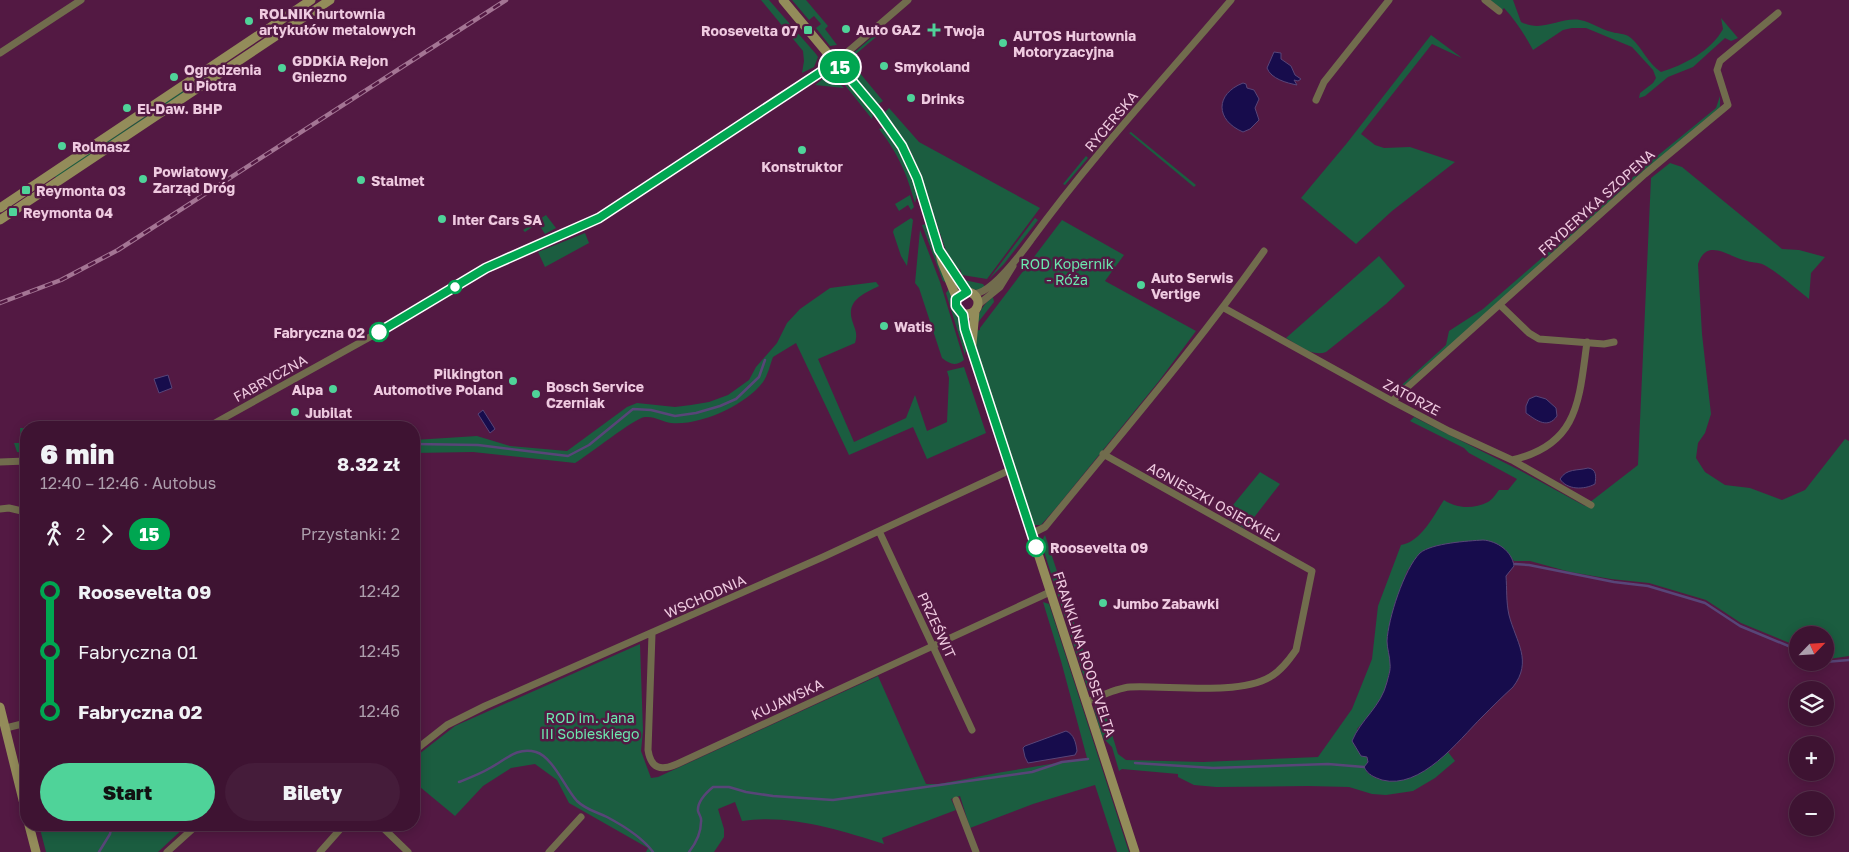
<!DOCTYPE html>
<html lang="pl">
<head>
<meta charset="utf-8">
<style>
	body { margin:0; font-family:"Golos Text",sans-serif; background:#451c3a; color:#f1f3f6; height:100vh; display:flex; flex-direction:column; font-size:19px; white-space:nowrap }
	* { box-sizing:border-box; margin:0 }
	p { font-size:16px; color:#ad9eac }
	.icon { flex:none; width:28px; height:28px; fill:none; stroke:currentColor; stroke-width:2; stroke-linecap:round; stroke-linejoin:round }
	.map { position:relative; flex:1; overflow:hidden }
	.drawer { position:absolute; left:20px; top:421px; width:400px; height:410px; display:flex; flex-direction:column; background:#3e1332; border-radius:20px; box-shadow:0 2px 12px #0003,0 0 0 1px #57324d }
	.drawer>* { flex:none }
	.badge { padding:0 10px; border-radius:16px; font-size:18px; line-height:32px }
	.needle { width:32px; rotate:65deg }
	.controls { position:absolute; left:1789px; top:626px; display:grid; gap:10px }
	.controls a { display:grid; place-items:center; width:45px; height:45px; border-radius:50%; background:#3e1332; box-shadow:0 2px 12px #0003,0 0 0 1px #57324d; font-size:25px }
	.map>.badge { position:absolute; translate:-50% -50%; box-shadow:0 0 0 2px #fff }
	.legs { display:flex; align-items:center; gap:8px; height:55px; padding:0 20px; font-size:16px }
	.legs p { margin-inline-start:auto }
	.summary { display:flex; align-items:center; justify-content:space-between; height:85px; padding:0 20px }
	h1 { font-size:28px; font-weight:800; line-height:38px }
	.action { display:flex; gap:10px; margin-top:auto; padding:10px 20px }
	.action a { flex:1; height:58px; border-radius:30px; background:#4fd399; color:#111; font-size:20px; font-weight:800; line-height:58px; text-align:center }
	.action a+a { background:#451c3a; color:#f1f3f6 }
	ul { padding:0 20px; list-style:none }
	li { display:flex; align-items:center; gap:18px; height:60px; font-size:19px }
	li i { display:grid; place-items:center; width:8px; height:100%; margin:0 6px; background:currentColor }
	li i::after { content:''; width:12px; height:12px; margin:-6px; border:4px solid; border-radius:50%; background:#3e1332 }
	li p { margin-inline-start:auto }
	li:first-child i { background:linear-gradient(#0000 50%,currentColor 0) }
	li:last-child i { background:linear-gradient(currentColor 50%,#0000 0) }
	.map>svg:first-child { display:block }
	.green { fill:#1b5d40 }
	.water { fill:#170c4c; stroke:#584578 }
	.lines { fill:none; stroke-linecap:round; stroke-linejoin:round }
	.stream { stroke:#584578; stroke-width:2.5 }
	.street { stroke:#716c4d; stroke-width:7 }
	.secondary { stroke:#938c5a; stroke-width:9 }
	.rail-casing { stroke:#a47594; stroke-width:4.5 }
	.rail { stroke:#531943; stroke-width:2.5; stroke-dasharray:8; stroke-linecap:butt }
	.line-1-casing { stroke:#fff; stroke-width:11 }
	.line-1 { stroke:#00a651; stroke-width:8 }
	.poi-dot { fill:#4fd399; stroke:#531943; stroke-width:2 }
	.stop-1-dot { fill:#fff; stroke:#00a651; stroke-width:2.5 }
	.labels { text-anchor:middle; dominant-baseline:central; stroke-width:5; stroke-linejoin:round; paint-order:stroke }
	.poi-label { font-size:14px; font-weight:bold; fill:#efcae0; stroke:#531943; text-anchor:start }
	.street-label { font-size:14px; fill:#efcae0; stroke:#531943 }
	.park-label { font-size:14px; fill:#6ce8ae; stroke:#531943 }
	.stop-label { font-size:14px; font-weight:bold; fill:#efcae0; stroke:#531943; text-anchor:end }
</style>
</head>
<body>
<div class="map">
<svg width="1849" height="852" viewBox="0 0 1849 852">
	<rect width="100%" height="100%" fill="#531943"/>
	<path class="green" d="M761 0H769L816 54 818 57 814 67 802 73 804 61 803 51Z
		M792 0H806L828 26 825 29 837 45 830 46 816 28 821 24 814 16 809 20Z
		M1490 0H1513L1521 22C1543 33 1559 17 1580 20 1592 22 1601 30 1612 32 1618 34 1626 33 1631 38 1642 47 1648 64 1661 72 1684 65 1711 51 1723 29L1721 18 1738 38 1731 41 1725 38 1693 67 1668 77 1645 96 1639 98 1640 93 1653 83 1656 78 1653 70 1632 47 1586 28H1572L1563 30 1533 50C1525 35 1516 21 1504 8L1502 10Z
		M885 26H889L856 54 854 66 883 101 877 105 847 69 846 62 849 57Z
		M1431 35 1462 58 1432 44 1361 134 1375 145 1384 148 1410 147 1455 162 1392 211 1356 244 1301 198 1347 143Z
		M217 69V70L161 108 160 106Z
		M837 75 842 77 873 114 872 119Z
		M833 77 844 88 815 85 824 78Z
		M1720 96V108L1398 391 1394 392 1446 345 1449 331 1483 309 1604 204 1645 166 1716 108Z
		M1131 102 1134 104 1113 128 1111 126Z
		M889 108 919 142 1040 208 987 279 962 275 960 269 953 271 917 166 909 148 884 113Z
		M146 116 147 117 56 178 55 176Z
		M882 128C894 133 915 178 917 191 917 195 916 200 915 203 906 172 899 155 879 129Z
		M1131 132 1196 185 1194 187 1129 133Z
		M1086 156 1088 158 1065 185 1063 184Z
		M1670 163 1682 167 1782 249 1799 250 1825 257 1811 273 1809 299C1795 288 1781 275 1766 266 1760 262 1753 263 1747 261 1728 257 1707 237 1698 264L1702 334 1711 414 1705 433 1698 443 1696 458 1705 472 1725 485 1750 488 1782 500 1805 490 1845 439 1849 441V656L1829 659 1825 657V635H1798L1797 646 1741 623 1706 600 1649 583 1611 579 1570 572 1530 561H1514L1505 550 1442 545 1421 552 1407 571 1395 604 1387 639 1391 665 1384 693 1370 715 1357 729 1368 762 1366 771C1390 795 1428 772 1448 752L1455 761 1435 778 1413 791 1386 795 1372 794 1349 787 1308 786 1216 787 1194 785 1178 777V774L1122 769 1119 771 1112 747 1102 737 1094 709 1096 704 1102 701 1118 754 1126 760 1203 762 1318 757 1352 709 1372 659 1378 606 1401 545C1421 542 1434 515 1444 500 1457 509 1474 509 1488 502 1492 500 1496 494 1499 490H1508L1517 479 1469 453 1464 448 1410 421 1414 417 1519 470 1585 506 1638 465 1651 178Z
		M910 195 914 207 911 210 908 205 899 211 895 204Z
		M546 215 556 228 545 234 538 223 525 232 523 230Z
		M911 218 913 220 907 266 901 256 893 232 894 229Z
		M1035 218 1038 220 1004 264 989 279Z
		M1062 220 1124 255 1105 281 1196 331 1159 381 1056 508 1041 525H1033L977 351 974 331 980 330V328Z
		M927 224 947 283 943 281 922 225Z
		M920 230 940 282 964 360C955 367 950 364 942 358L919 288 915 283Z
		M585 233 589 243 545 267 538 252Z
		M1379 256 1405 286 1386 304 1326 352C1312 357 1298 345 1286 338Z
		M964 280 983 284 985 287 978 290 970 289Z
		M876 282 879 286C865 293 846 300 852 320 855 330 858 333 855 343L818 359 854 442 906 418 915 395 927 431 947 422 949 378 947 371 964 367 986 433 927 459 913 427 849 455 796 343 773 357C770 365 768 375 763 382 746 405 700 426 671 423 663 422 655 416 645 417 634 418 589 455 575 463L473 452 414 453V440L477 436 510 446 567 451 627 407 637 403 675 407 691 405 709 402 728 395 749 380 756 367 777 343 787 323 800 309 830 288Z
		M950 288 953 297V308L959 318 966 348 965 355 946 293Z
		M993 297 994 302 976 325C978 313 983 304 993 297Z
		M157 426V427H52Z
		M20 428H26V453L17 452 14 443H21Z
		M1260 472 1280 484 1245 529 1224 516Z
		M1045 535 1092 677 1099 678V693L1093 694 1088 690 1041 542Z
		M1043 602 1049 604 1129 852H1117L1116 849 1095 785 1033 804 970 828 960 796 951 799 956 810 882 838 884 844C839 830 790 814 742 821L735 802 718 809 724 829V837L714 852H646L648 848 569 803 557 780 535 764 511 768 483 786 455 816 414 782V758L455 726 640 644 643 731 641 751 651 778 658 777 878 676 926 784H939L997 773 1087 758 1061 661Z
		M24 731H26V773L19 741Z
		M39 825H187L158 852H46Z"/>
	<path class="water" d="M1274 52 1281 53V59L1291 66 1295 75 1301 79 1298 81 1294 80 1297 85C1287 83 1271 79 1267 68Z
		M1243 83 1246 84 1247 88 1254 90 1259 99 1255 108 1259 120 1250 129 1243 132C1215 120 1215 94 1243 83Z
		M168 375 172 388 159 393 154 379Z
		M1536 396 1546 399 1556 408 1557 416C1548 429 1537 421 1526 413V406L1529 399Z
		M483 410 495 429 490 433 478 414Z
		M1588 468C1597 469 1596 477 1595 484 1584 490 1567 490 1560 479 1567 468 1577 471 1588 468Z
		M1483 540C1497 541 1512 551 1514 566L1506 576C1507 588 1506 602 1509 615 1516 642 1533 661 1513 687 1502 697 1492 707 1482 717 1458 741 1421 790 1382 780 1374 777 1368 775 1364 767L1368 762 1367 757 1361 756 1352 741C1361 719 1381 707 1387 682 1388 677 1391 670 1390 664 1390 656 1387 649 1387 641 1388 619 1404 569 1420 553 1432 543 1468 541 1483 540Z
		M1066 731C1074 734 1076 743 1077 751L1075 755 1028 763 1025 757 1023 748 1025 746Z"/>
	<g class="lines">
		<path class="stream" d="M414 444 478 445 568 456 589 445 633 409 651 410 675 416 696 413 720 406 736 399 759 377 765 360
			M1515 564 1529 565 1614 582 1648 586 1705 603 1740 626 1798 650
			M1825 662 1849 660
			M1135 763 1213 768 1328 764 1364 767
			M459 782C469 778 480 774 490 768 504 761 517 746 536 752 553 757 565 788 577 801 586 810 597 812 607 817 624 826 642 837 653 852
			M99 852 110 834 112 825
			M689 852C696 843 701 834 701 822 702 817 699 815 698 811 697 801 707 792 713 787H729L746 792 773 796 833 800 1032 772 1062 762 1088 759"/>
		<path class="street" d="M1485 0 1499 11
			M0 53 81 0
			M1316 100 1324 82 1389 0
			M974 294C993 292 1020 255 1031 240 1092 156 1164 79 1231 0
			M979 304 1000 287 1013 266
			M1500 305 1529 333 1539 339 1604 344 1614 342
			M1224 308 1392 401 1449 431 1512 460 1591 505
			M1392 401 1645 174 1728 105 1717 70 1720 61 1778 13
			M206 428 379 332 486 268 599 218 836 62 908 0
			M1512 460C1579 445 1579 400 1587 342
			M0 462 26 461
			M0 509 9 508 26 512
			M879 531 972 730
			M1031 534 1045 527C1119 436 1196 347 1264 251
			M652 634 648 750C651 769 661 771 677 764L1050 592
			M1086 702C1099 697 1116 688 1130 687 1167 685 1238 696 1270 677 1281 671 1289 660 1296 650L1312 571 1103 454
			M6 728 26 723
			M414 751 447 725 485 706 823 557 1010 470
			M956 800 976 852
			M380 825 408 852
			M167 852 197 825
			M320 852 344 825
			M549 852 581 817"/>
		<path class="secondary" d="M783 0 895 134 913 168 939 250 942 262 957 299
			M0 208 311 0
			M0 220 330 0
			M945 259 967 291
			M956 303a11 11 0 1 1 22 0a11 11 0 1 1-22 0Z
			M963 315 965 329 1135 852
			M972 344 975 311
			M0 707 26 812
			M29 825 36 852"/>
		<g class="rail-casing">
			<path id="rail" d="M0 303 61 280 118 250 506 0"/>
		</g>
		<use href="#rail" class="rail"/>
	</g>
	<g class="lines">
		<g class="line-1-casing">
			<path id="line-1" d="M379 332 486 268 599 218 836 62 878 112 902 146 917 178 939 250 967 292 956 299V306L963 315 965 329 1036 547"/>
		</g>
		<use href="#line-1" class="line-1"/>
	</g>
	<g class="poi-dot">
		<circle cx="249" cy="21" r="5"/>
		<circle cx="846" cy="29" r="5"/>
		<rect x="803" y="25" width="10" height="10" rx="2.5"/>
		<path d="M931.5 22.5h5v5h5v5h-5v5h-5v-5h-5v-5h5z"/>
		<circle cx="1003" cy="43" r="5"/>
		<circle cx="884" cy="66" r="5"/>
		<circle cx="282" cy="68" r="5"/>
		<circle cx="174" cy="77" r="5"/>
		<circle cx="911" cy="98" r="5"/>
		<circle cx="127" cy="108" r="5"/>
		<circle cx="62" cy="146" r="5"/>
		<circle cx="802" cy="150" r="5"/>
		<circle cx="143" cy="179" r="5"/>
		<circle cx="361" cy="180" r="5"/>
		<rect x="21" y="185" width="10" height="10" rx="2.5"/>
		<rect x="8" y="207" width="10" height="10" rx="2.5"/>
		<circle cx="442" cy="219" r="5"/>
		<circle cx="1141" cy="285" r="5"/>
		<circle cx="884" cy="326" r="5"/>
		<circle cx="513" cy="381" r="5"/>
		<circle cx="333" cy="389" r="5"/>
		<circle cx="536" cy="394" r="5"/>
		<circle cx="295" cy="412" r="5"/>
		<circle cx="1103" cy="603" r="5"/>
	</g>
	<g class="stop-1-dot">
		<circle cx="455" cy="287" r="6"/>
		<circle cx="379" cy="332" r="9"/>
		<circle cx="1036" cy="547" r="9"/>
	</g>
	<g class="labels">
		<g class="poi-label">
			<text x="259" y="13">ROLNIK hurtownia<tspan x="259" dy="16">artykułów metalowych</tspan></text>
			<text x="856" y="29">Auto GAZ</text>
			<text x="798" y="30" text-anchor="end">Roosevelta 07</text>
			<text x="944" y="30">Twoja</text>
			<text x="1013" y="35">AUTOS Hurtownia<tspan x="1013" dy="16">Motoryzacyjna</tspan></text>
			<text x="292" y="60">GDDKiA Rejon<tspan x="292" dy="16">Gniezno</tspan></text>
			<text x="894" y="66">Smykoland</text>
			<text x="184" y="69">Ogrodzenia<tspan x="184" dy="16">u Piotra</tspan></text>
			<text x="921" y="98">Drinks</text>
			<text x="137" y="108">El-Daw. BHP</text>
			<text x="72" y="146">Rolmasz</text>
			<text x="802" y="166" text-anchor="middle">Konstruktor</text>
			<text x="153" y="171">Powiatowy<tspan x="153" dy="16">Zarząd Dróg</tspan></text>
			<text x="371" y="180">Stalmet</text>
			<text x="36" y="190">Reymonta 03</text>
			<text x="23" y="212">Reymonta 04</text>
			<text x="452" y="219">Inter Cars SA</text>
			<text x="1151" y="277">Auto Serwis<tspan x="1151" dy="16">Vertige</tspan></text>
			<text x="894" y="326">Watis</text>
			<text x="503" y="373" text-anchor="end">Pilkington<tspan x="503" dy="16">Automotive Poland</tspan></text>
			<text x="546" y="386">Bosch Service<tspan x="546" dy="16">Czerniak</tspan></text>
			<text x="323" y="389" text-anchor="end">Alpa</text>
			<text x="305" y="412">Jubilat</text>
			<text x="1113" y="603">Jumbo Zabawki</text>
		</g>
		<g class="street-label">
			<text transform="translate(1111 121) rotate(-50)">RYCERSKA</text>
			<text transform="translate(1596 202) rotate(-42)">FRYDERYKA SZOPENA</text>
			<text transform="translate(270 378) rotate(-29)">FABRYCZNA</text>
			<text transform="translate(1412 397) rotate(28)">ZATORZE</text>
			<text transform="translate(1214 502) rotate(29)">AGNIESZKI OSIECKIEJ</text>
			<text transform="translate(705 596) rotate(-24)">WSCHODNIA</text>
			<text transform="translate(937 625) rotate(65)">PRZEŚWIT</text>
			<text transform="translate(1085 654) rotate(72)">FRANKLINA ROOSEVELTA</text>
			<text transform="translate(787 699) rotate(-25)">KUJAWSKA</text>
		</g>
		<g class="park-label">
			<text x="1067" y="263">ROD Kopernik<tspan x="1067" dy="16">- Róża</tspan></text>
			<text x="590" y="717">ROD im. Jana<tspan x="590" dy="16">III Sobieskiego</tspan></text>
		</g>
		<g class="stop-label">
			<text x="365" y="332">Fabryczna 02</text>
			<text x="1050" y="547" text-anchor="start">Roosevelta 09</text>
		</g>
	</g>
</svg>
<div class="controls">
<a><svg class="needle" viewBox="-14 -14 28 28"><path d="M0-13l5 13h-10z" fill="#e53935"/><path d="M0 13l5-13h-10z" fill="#ad9eac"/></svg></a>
<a><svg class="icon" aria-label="layers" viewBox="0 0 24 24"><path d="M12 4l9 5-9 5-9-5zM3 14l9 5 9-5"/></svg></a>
<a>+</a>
<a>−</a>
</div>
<b class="badge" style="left:840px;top:67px;background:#00a651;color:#fff">15</b>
<section class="drawer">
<div class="summary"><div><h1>6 min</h1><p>12:40 – 12:46 · Autobus</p></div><b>8.32 zł</b></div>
<div class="legs"><svg class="icon" aria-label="walk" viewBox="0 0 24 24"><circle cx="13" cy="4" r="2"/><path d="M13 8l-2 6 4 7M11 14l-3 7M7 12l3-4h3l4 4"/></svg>2<svg class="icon" aria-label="forward" viewBox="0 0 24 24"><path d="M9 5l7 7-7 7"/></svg><b class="badge" style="background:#00a651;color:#fff">15</b><p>Przystanki: 2</p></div>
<ul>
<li><i style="color:#00a651"></i><b>Roosevelta 09</b><p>12:42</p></li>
<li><i style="color:#00a651"></i><span>Fabryczna 01</span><p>12:45</p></li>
<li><i style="color:#00a651"></i><b>Fabryczna 02</b><p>12:46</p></li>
</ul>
<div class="action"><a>Start</a><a>Bilety</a></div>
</section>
</div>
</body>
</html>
